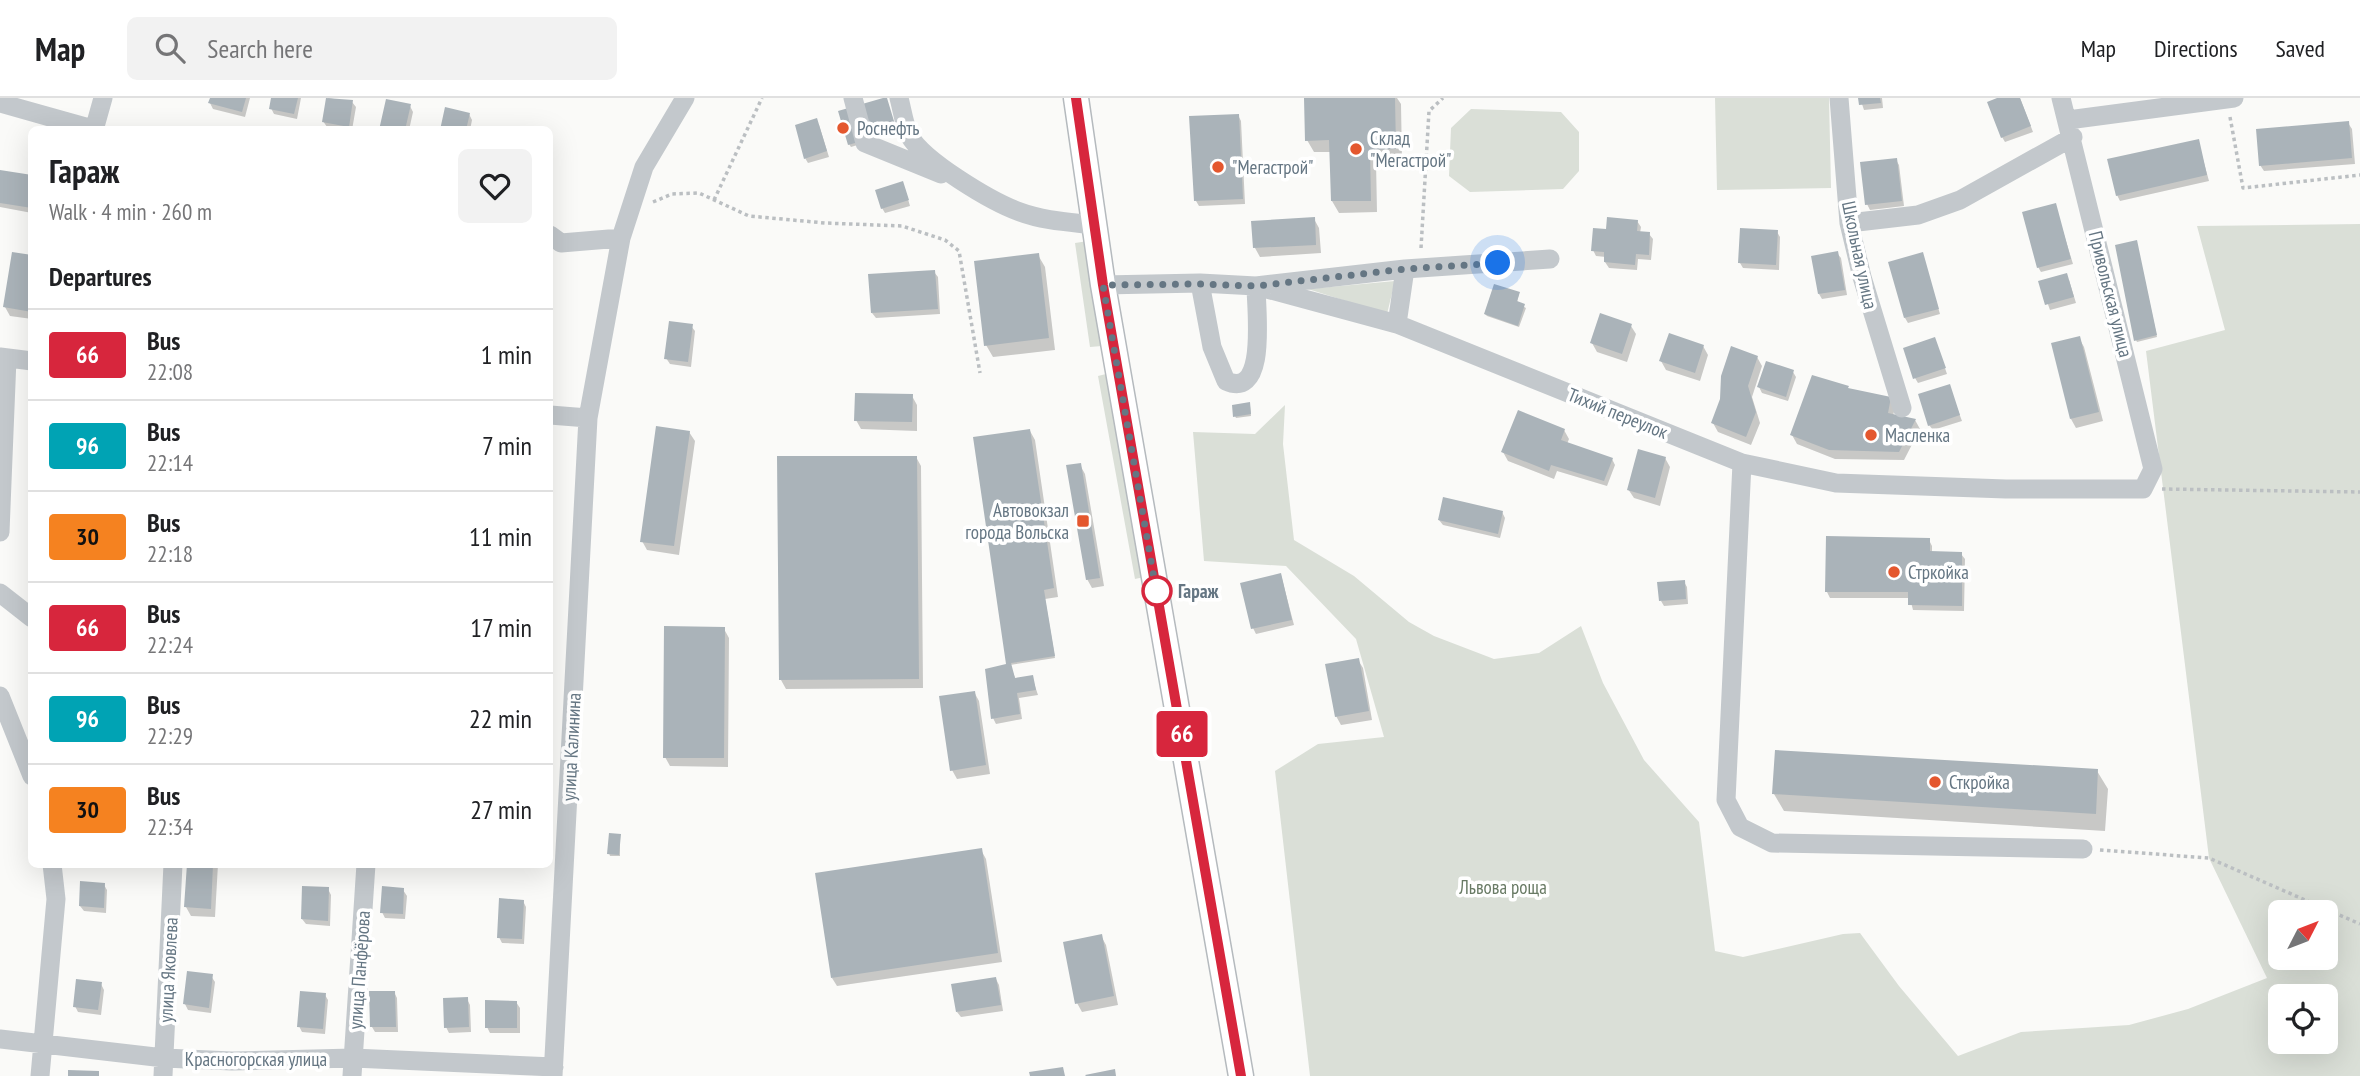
<!DOCTYPE html>
<html lang="en">
<head>
<meta charset="utf-8">
<style>
	body { margin:0; font-family:"PT Sans Narrow",sans-serif; background:#f2f2f2; color:#202124; height:100vh; display:flex; flex-direction:column; font-size:26px; white-space:nowrap }
	* { box-sizing:border-box; margin:0 }
	p { font-size:23px; color:#757577 }
	.icon { flex:none; width:38px; height:38px; fill:none; stroke:currentColor; stroke-width:2; stroke-linecap:round; stroke-linejoin:round }
	.map { position:relative; flex:1; overflow:hidden }
	.details { position:absolute; left:28px; top:28px; width:525px; height:742px; display:flex; flex-direction:column; background:#fff; border-radius:10px; box-shadow:0 7px 28px #0002 }
	.details>* { flex:none }
	.badge { padding:0 14px; border-radius:5px; font-size:24px; line-height:46px }
	.needle { width:46px; rotate:48deg }
	.controls { position:absolute; left:2268px; top:802px; display:grid; gap:14px }
	.controls a { display:grid; place-items:center; width:70px; height:70px; border-radius:10px; background:#fff; box-shadow:0 7px 28px #0002; font-size:35px }
	.you { position:absolute; width:35px; height:35px; margin:-18px; border:5px solid #fff; border-radius:50%; background:#1a73e8; box-shadow:0 0 0 10px #1a73e833 }
	.map>.badge { position:absolute; translate:-50% -50%; box-shadow:0 0 0 4px #fff }
	h2 { padding:0 21px; font-size:26px; line-height:63px }
	.round { display:grid; place-items:center; flex:none; width:74px; height:74px; border-radius:10px; background:#f2f2f2 }
	.overview { display:flex; align-items:center; justify-content:space-between; height:119px; padding:0 21px }
	h1 { font-size:33px; font-weight:600; line-height:52px }
	ul { padding:0; list-style:none }
	li { display:flex; align-items:center; gap:21px; height:91px; padding:0 21px; border-top:2px solid #e0e0e0 }
	li div { flex:1 }
	li b { display:block; font-size:26px }
	li em { font-style:normal }
	li .badge { min-width:77px; font-weight:700; text-align:center }
	header { display:flex; align-items:center; gap:42px; box-sizing:border-box; height:98px; padding:0 35px; background:#fff; border-bottom:2px solid #e0e0e0 }
	header strong { font-size:33px }
	nav { display:flex; gap:38px; margin-inline-start:auto; font-size:24px }
	.search { width:490px; height:63px; background:#f2f2f2; display:flex; align-items:center; gap:18px; box-sizing:border-box; padding:0 24px; border-radius:10px; color:#757577; font-size:26px }
	.map>svg:first-child { display:block }
	.green { fill:#dadfd7; fill-rule:evenodd }
	.shadow { fill:#0003 }
	.building { fill:#aab3b9 }
	.lines { fill:none; stroke-linecap:round; stroke-linejoin:round }
	.major-casing { stroke:#b5babe; stroke-width:27 }
	.path { stroke:#bbbfc2; stroke-width:3.5; stroke-dasharray:3.5 3.5; stroke-linecap:butt }
	.minor { stroke:#c3c8cc; stroke-width:19 }
	.major { stroke:#fff; stroke-width:24 }
	.line-casing { stroke:#fff; stroke-width:16 }
	.line { stroke:#d7263d; stroke-width:10 }
	.walk { stroke:#657683; stroke-width:7; stroke-dasharray:0 12.6 }
	.poi-dot { fill:#e4572e; stroke:#fff; stroke-width:2.5 }
	.stop-dot { fill:#fff; stroke:#d7263d; stroke-width:3.5 }
	.labels { text-anchor:middle; dominant-baseline:central; stroke-width:7; stroke-linejoin:round; paint-order:stroke }
	.poi-label { font-size:19px; fill:#657683; stroke:#fff; text-anchor:start }
	.street-label { font-size:19px; fill:#657683; stroke:#fff }
	.stop-label { font-size:19px; font-weight:bold; fill:#657683; stroke:#fff; text-anchor:start }
	.park-label { font-size:19px; fill:#687a64; stroke:#fff }
</style>
</head>
<body>
<header>
<strong>Map</strong>
<div class="search"><svg class="icon" aria-label="search" viewBox="0 0 24 24"><circle cx="10" cy="10" r="6"/><path d="M15 15l6 6"/></svg>Search here</div>
<nav><a>Map</a><a>Directions</a><a>Saved</a></nav>
</header>
<div class="map">
<svg width="2360" height="978" viewBox="0 0 2360 978">
	<rect width="100%" height="100%" fill="#fafaf8"/>
	<path class="green" d="M1715 0H1829L1831 90 1717 92Z
		M1471 11 1561 14 1579 34V73L1563 91 1470 94 1449 78 1451 30Z
		M2360 126V978H1310L1275 673 1318 646 1384 639 1356 541 1286 468 1204 463 1193 334 1255 336 1285 307 1283 346 1294 442 1354 478 1409 524 1434 538 1494 561 1539 555 1581 528 1603 585 1644 662 1699 724 1715 853 1743 859 1843 836 1860 835 1899 888 1958 958 2021 934 2129 927 2188 911 2267 880 2209 760 2146 253 2225 232 2197 128ZM2280 814H2326V859H2280ZM2280 898H2326V943H2280Z
		M1088 143 1102 248 1090 249 1075 145Z
		M1395 183 1387 216 1308 191Z
		M1106 276 1144 479 1135 481 1098 278Z"/>
	<path class="shadow" d="M212 0H250L245 19 213 11 210 5Z
		M273 0H301L297 21 274 16 271 10Z
		M328 0 352 4 356 9 352 32 327 29 323 23Z
		M1306 0H1397L1401 6 1402 63H1376L1377 114 1339 115 1332 103 1331 54H1314L1307 42Z
		M1860 0H1882L1883 10 1864 12Z
		M2002 0H2020L2033 34 2005 44 2002 39Z
		M887 3 896 35 851 49 849 46Z
		M410 8 413 14 409 32H380Z
		M469 16 472 22 470 32H442Z
		M1238 17 1241 23 1245 106 1199 108 1196 103Z
		M2348 25 2352 31 2355 66 2264 73 2260 67Z
		M819 27 829 59 808 65 805 60Z
		M2198 43 2209 83 2120 103 2117 97Z
		M1896 62 1899 67 1904 108 1870 112 1867 106Z
		M32 79V115L0 109V83Z
		M905 91 910 108 885 115 882 110Z
		M2055 107 2073 166 2041 174 2038 169Z
		M1314 121 1319 130 1321 155 1260 159 1255 150 1253 124Z
		M1637 123 1641 129 1640 135 1649 136 1653 141 1651 162 1638 161 1637 172 1609 170 1605 164 1606 159 1596 158 1593 152 1608 132Z
		M1777 134 1780 139 1779 172 1743 170 1740 165Z
		M2137 146 2157 239 2137 244 2136 242Z
		M1837 155 1841 160 1847 197 1822 201 1819 196Z
		M1922 156 1940 216 1908 225 1905 220Z
		M1038 157 1045 169 1055 252 993 259 986 247Z
		M32 158V221L10 218 5 209Z
		M934 174 938 179 940 216 876 220 872 215Z
		M2069 182 2076 205 2050 212 2040 184Z
		M1519 196 1517 205 1526 210 1519 229 1487 218 1485 216Z
		M691 228 695 233 691 269 670 266 666 260Z
		M1631 228 1636 236 1627 264 1597 254 1592 245Z
		M2079 240 2084 249 2103 323 2076 330 2071 321Z
		M1935 241 1947 276 1918 285 1915 280Z
		M1703 248 1708 257 1700 283 1666 272 1661 263Z
		M1757 259 1762 268 1752 299 1760 325 1751 347 1718 334 1713 325Z
		M1793 274 1796 279 1788 303 1762 295 1759 289Z
		M1949 288 1962 323 1933 332 1929 327Z
		M1849 292 1890 300 1895 309 1893 318 1915 322 1920 331 1904 362 1835 361 1797 346 1792 337Z
		M912 298 917 307V333L861 331 856 322Z
		M1250 308 1251 318 1236 320 1235 318Z
		M550 331 552 335 551 361H550Z
		M1564 332 1569 341 1567 346 1612 361 1615 367 1607 388 1557 373 1554 381 1508 363 1503 354Z
		M1030 333 1035 342 1058 499 1045 501 1055 560 1010 567 1016 582 1032 579 1038 597 1019 600 1022 621 996 626 993 620 1009 567Z
		M689 334 695 343 679 457 647 452 642 443Z
		M916 359 921 368 923 590 786 591 781 582Z
		M1665 360 1670 369 1660 408 1634 400 1628 391Z
		M1080 367 1085 376 1104 488 1092 490 1087 481Z
		M550 401 552 405 551 430H550Z
		M1502 414 1505 420 1500 440 1443 427 1439 422Z
		M1929 442 1932 448V455L1961 456 1965 461 1964 513 1913 512 1910 500H1830L1827 494Z
		M1281 477 1294 527 1256 536 1253 530Z
		M1684 484 1687 489 1688 506 1664 508 1661 503Z
		M724 531 729 540 728 669 670 668 665 659Z
		M1358 562 1363 570 1372 622 1341 627 1336 618Z
		M974 594 979 603 990 676 957 681 952 672Z
		M2097 673 2108 691 2105 733 1784 713 1774 696Z
		M620 738V758H610L609 755Z
		M981 752 986 761 1002 864 837 888 832 880Z
		M188 766H218L215 819 191 818 186 809Z
		M104 787 107 792 106 815 84 813 80 808Z
		M328 791 331 797 330 828 306 826 302 821Z
		M403 792 407 798 405 821 385 820 382 814Z
		M523 803 526 809 524 846 502 845 499 839Z
		M1101 838 1106 847 1118 907 1082 914 1077 905Z
		M211 878 215 884 211 915 188 912 185 906Z
		M996 881 999 887 1003 913 961 919 957 914Z
		M101 886 104 892 101 917 78 914 75 908Z
		M394 894 397 900 398 934H375L372 929Z
		M325 897 328 902 325 936 302 934 299 928Z
		M467 901 470 907 471 934 449 935 446 929Z
		M516 904 520 910V935H490L487 929Z"/>
	<path class="building" d="M210 0H246L242 14 208 5Z
		M271 0H298L294 16 269 11Z
		M326 0 353 2 349 29 322 24Z
		M883 0H887L897 33 848 47 838 13Z
		M1304 0H1395L1396 51 1370 52 1371 103H1331L1329 42 1305 43Z
		M1858 0H1880L1881 5 1859 7Z
		M1997 0H2020L2031 28 2001 40 1987 4Z
		M386 1 411 6 405 32H379Z
		M445 9 470 15 466 32H440Z
		M1239 16 1243 101 1194 103 1189 18Z
		M817 20 827 53 804 61 795 27Z
		M2349 23 2352 60 2259 68 2256 31Z
		M2199 41 2207 77 2116 98 2107 61Z
		M1897 60 1902 103 1865 107 1860 64Z
		M0 72 32 77V110L0 105Z
		M903 83 909 102 881 111 875 92Z
		M2056 105 2071 161 2037 170 2022 114Z
		M1315 119 1316 147 1253 150 1251 123Z
		M1607 119 1638 122 1637 133 1650 134 1649 157 1636 156 1635 167 1604 164V154L1591 153 1593 130 1606 131Z
		M1740 130 1778 132 1776 167 1738 165Z
		M2137 142 2157 237 2134 243 2115 147Z
		M1838 153 1845 192 1818 196 1811 158Z
		M12 154 32 157V214L3 209Z
		M1923 154 1939 211 1904 220 1888 164Z
		M1039 155 1049 240 984 248 974 163Z
		M935 172 938 211 871 215 868 176Z
		M2067 175 2074 199 2045 207 2038 183Z
		M1494 186 1520 194 1517 203 1525 206 1518 228 1484 216Z
		M1600 215 1632 226 1622 256 1590 245Z
		M669 223 693 226 688 264 664 261Z
		M1669 235 1704 247 1695 275 1659 263Z
		M2080 238 2099 314 2070 321 2051 245Z
		M1935 239 1946 270 1913 281 1903 250Z
		M1731 248 1758 258 1748 288 1756 314 1746 339 1711 325 1720 301 1721 278Z
		M1766 263 1794 272 1786 299 1757 289Z
		M1812 277 1849 288 1848 290 1891 299 1888 315 1916 321 1899 354 1829 352 1790 337Z
		M1950 286 1960 317 1928 328 1918 296Z
		M855 295 913 296 912 324 854 323Z
		M1250 304 1251 316 1233 319 1232 307Z
		M1518 312 1565 331 1561 342 1613 360 1604 383 1551 367 1549 373 1501 354Z
		M656 328 690 333 674 448 640 444Z
		M1030 331 1054 490 1044 492 1055 558 1011 565 1015 580 1033 577 1036 592 1017 595 1020 616 991 621 985 571 1006 566 973 339Z
		M1638 351 1666 359 1655 400 1627 392Z
		M777 358H917L919 581 779 582Z
		M1081 365 1100 480 1086 482 1066 367Z
		M1443 399 1503 413 1498 436 1438 422Z
		M1826 438 1930 440V453L1962 454V508L1908 507V494H1825Z
		M1281 475 1292 522 1251 531 1240 485Z
		M1685 482 1686 501 1659 503 1657 484Z
		M664 528 725 529 724 660H663Z
		M1359 560 1369 613 1335 619 1325 566Z
		M975 593 986 667 950 673 939 598Z
		M1775 652 2098 671 2096 716 1772 696Z
		M609 735 621 736 619 757 607 756Z
		M982 750 998 855 831 880 815 775Z
		M187 766H213L211 811 184 809Z
		M80 783 105 785 104 810 79 808Z
		M302 788 329 789 328 823 301 821Z
		M382 788 404 790 403 816 380 815Z
		M499 800 524 802 522 841 497 840Z
		M1102 836 1114 898 1075 906 1063 844Z
		M187 873 213 876 209 910 183 906Z
		M996 879 1001 907 956 914 951 886Z
		M76 881 102 884 98 912 73 909Z
		M300 893 326 895 323 931 297 929Z
		M369 893H395L396 929H370Z
		M468 899 469 929 444 930 443 900Z
		M485 902 517 903V930H485Z
		M1063 969 1065 978H1030L1029 974Z
		M1115 971 1116 978H1086L1085 977Z
		M68 972 99 973V978H68Z"/>
	<g class="lines">
		<g class="major-casing">
			<path id="major" d="M1076 0 1103 187 1241 978"/>
		</g>
		<path class="path" d="M2230 19 2243 90 2360 77
			M714 102 762 0
			M653 104 672 96 699 95 749 118 825 125 902 128 945 142 959 153 980 275
			M1421 150 1429 13 1443 0
			M2162 391 2360 394
			M2100 752 2209 760 2360 826"/>
		<path class="minor" d="M853 0 865 45 941 76
			M899 0C902 11 904 26 909 37 923 63 992 104 1020 114 1044 123 1069 124 1095 127
			M1839 0 1849 125 1862 179 1902 310
			M0 5 96 32
			M2068 22 2234 0
			M94 32 103 0
			M1849 125 1918 117 1960 102 2073 39
			M550 137 561 145 621 140
			M1200 185 1212 249 1226 283C1268 302 1256 211 1256 188L1405 171 1550 161
			M1103 187 1200 185 1256 188 1397 226 1742 365 1836 385 2006 391H2143L2153 371 2061 0
			M1397 226 1405 171
			M0 259 32 263
			M550 317 588 320
			M1742 365 1726 702 1740 729 1772 745 2083 751
			M0 434 7 260
			M0 495 32 520
			M0 598 32 678
			M0 941 164 960 232 963 353 960 554 969
			M40 978 56 801 52 766
			M163 978 173 766
			M352 978 366 766
			M553 978 588 320 621 140 644 69 685 0"/>
		<use href="#major" class="major"/>
	</g>
	<g class="lines">
		<g class="line-casing">
			<path id="line" d="M1076 0 1103 187 1241 978"/>
		</g>
		<use href="#line" class="line"/>
		<path class="walk" d="M1157 493 1158 503 1103 187 1199 186 1256 188 1405 171 1498 165"/>
	</g>
	<g class="poi-dot">
		<circle cx="843" cy="30" r="7"/>
		<circle cx="1356" cy="51" r="7"/>
		<circle cx="1218" cy="69" r="7"/>
		<circle cx="1871" cy="337" r="7"/>
		<rect x="1076" y="416" width="14" height="14" rx="3.5"/>
		<circle cx="1894" cy="474" r="7"/>
		<circle cx="1935" cy="684" r="7"/>
	</g>
	<circle class="stop-dot" cx="1157" cy="493" r="14"/>
	<g class="labels">
		<g class="poi-label">
			<text x="857" y="30">Роснефть</text>
			<text x="1370" y="40">Склад<tspan x="1370" dy="22">"Мегастрой"</tspan></text>
			<text x="1232" y="69">"Мегастрой"</text>
			<text x="1885" y="337">Масленка</text>
			<text x="1069" y="412" text-anchor="end">Автовокзал<tspan x="1069" dy="22">города Вольска</tspan></text>
			<text x="1908" y="474">Стркойка</text>
			<text x="1949" y="684">Сткройка</text>
		</g>
		<g class="street-label">
			<text transform="translate(1860 157) rotate(78)">Школьная улица</text>
			<text transform="translate(2111 196) rotate(76)">Привольская улица</text>
			<text transform="translate(1618 315) rotate(22)">Тихий переулок</text>
			<text transform="translate(571 649) rotate(-87)">улица Калинина</text>
			<text transform="translate(168 872) rotate(-87)">улица Яковлева</text>
			<text transform="translate(359 872) rotate(-86)">улица Панфёрова</text>
			<text x="256" y="961">Красногорская улица</text>
		</g>
		<g class="stop-label">
			<text x="1178" y="493">Гараж</text>
		</g>
		<g class="park-label">
			<text x="1503" y="789">Львова роща</text>
		</g>
	</g>
</svg>
<div class="controls">
<a><svg class="needle" viewBox="-14 -14 28 28"><path d="M0-13l5 13h-10z" fill="#e53935"/><path d="M0 13l5-13h-10z" fill="#757577"/></svg></a>
<a><svg class="icon" aria-label="locate" viewBox="0 0 24 24"><circle cx="12" cy="12" r="6"/><path d="M12 2v4M12 18v4M2 12h4M18 12h4"/></svg></a>
</div>
<div class="you" style="left:1498px;top:165px"></div>
<b class="badge" style="left:1182px;top:636px;background:#d7263d;color:#fff">66</b>
<section class="details">
<div class="overview"><div><h1>Гараж</h1><p>Walk · 4 min · 260 m</p></div><a class="round"><svg class="icon" aria-label="heart" viewBox="0 0 24 24"><path d="M12 20l-8-8c-3-5 5-10 8-4 3-6 11-1 8 4z"/></svg></a></div>
<h2>Departures</h2>
<ul>
<li><span class="badge" style="background:#d7263d;color:#fff">66</span><div><b>Bus</b><p>22:08</p></div><em>1 min</em></li>
<li><span class="badge" style="background:#00a3b4;color:#fff">96</span><div><b>Bus</b><p>22:14</p></div><em>7 min</em></li>
<li><span class="badge" style="background:#f58220;color:#111">30</span><div><b>Bus</b><p>22:18</p></div><em>11 min</em></li>
<li><span class="badge" style="background:#d7263d;color:#fff">66</span><div><b>Bus</b><p>22:24</p></div><em>17 min</em></li>
<li><span class="badge" style="background:#00a3b4;color:#fff">96</span><div><b>Bus</b><p>22:29</p></div><em>22 min</em></li>
<li><span class="badge" style="background:#f58220;color:#111">30</span><div><b>Bus</b><p>22:34</p></div><em>27 min</em></li>
</ul>
</section>
</div>
</body>
</html>
